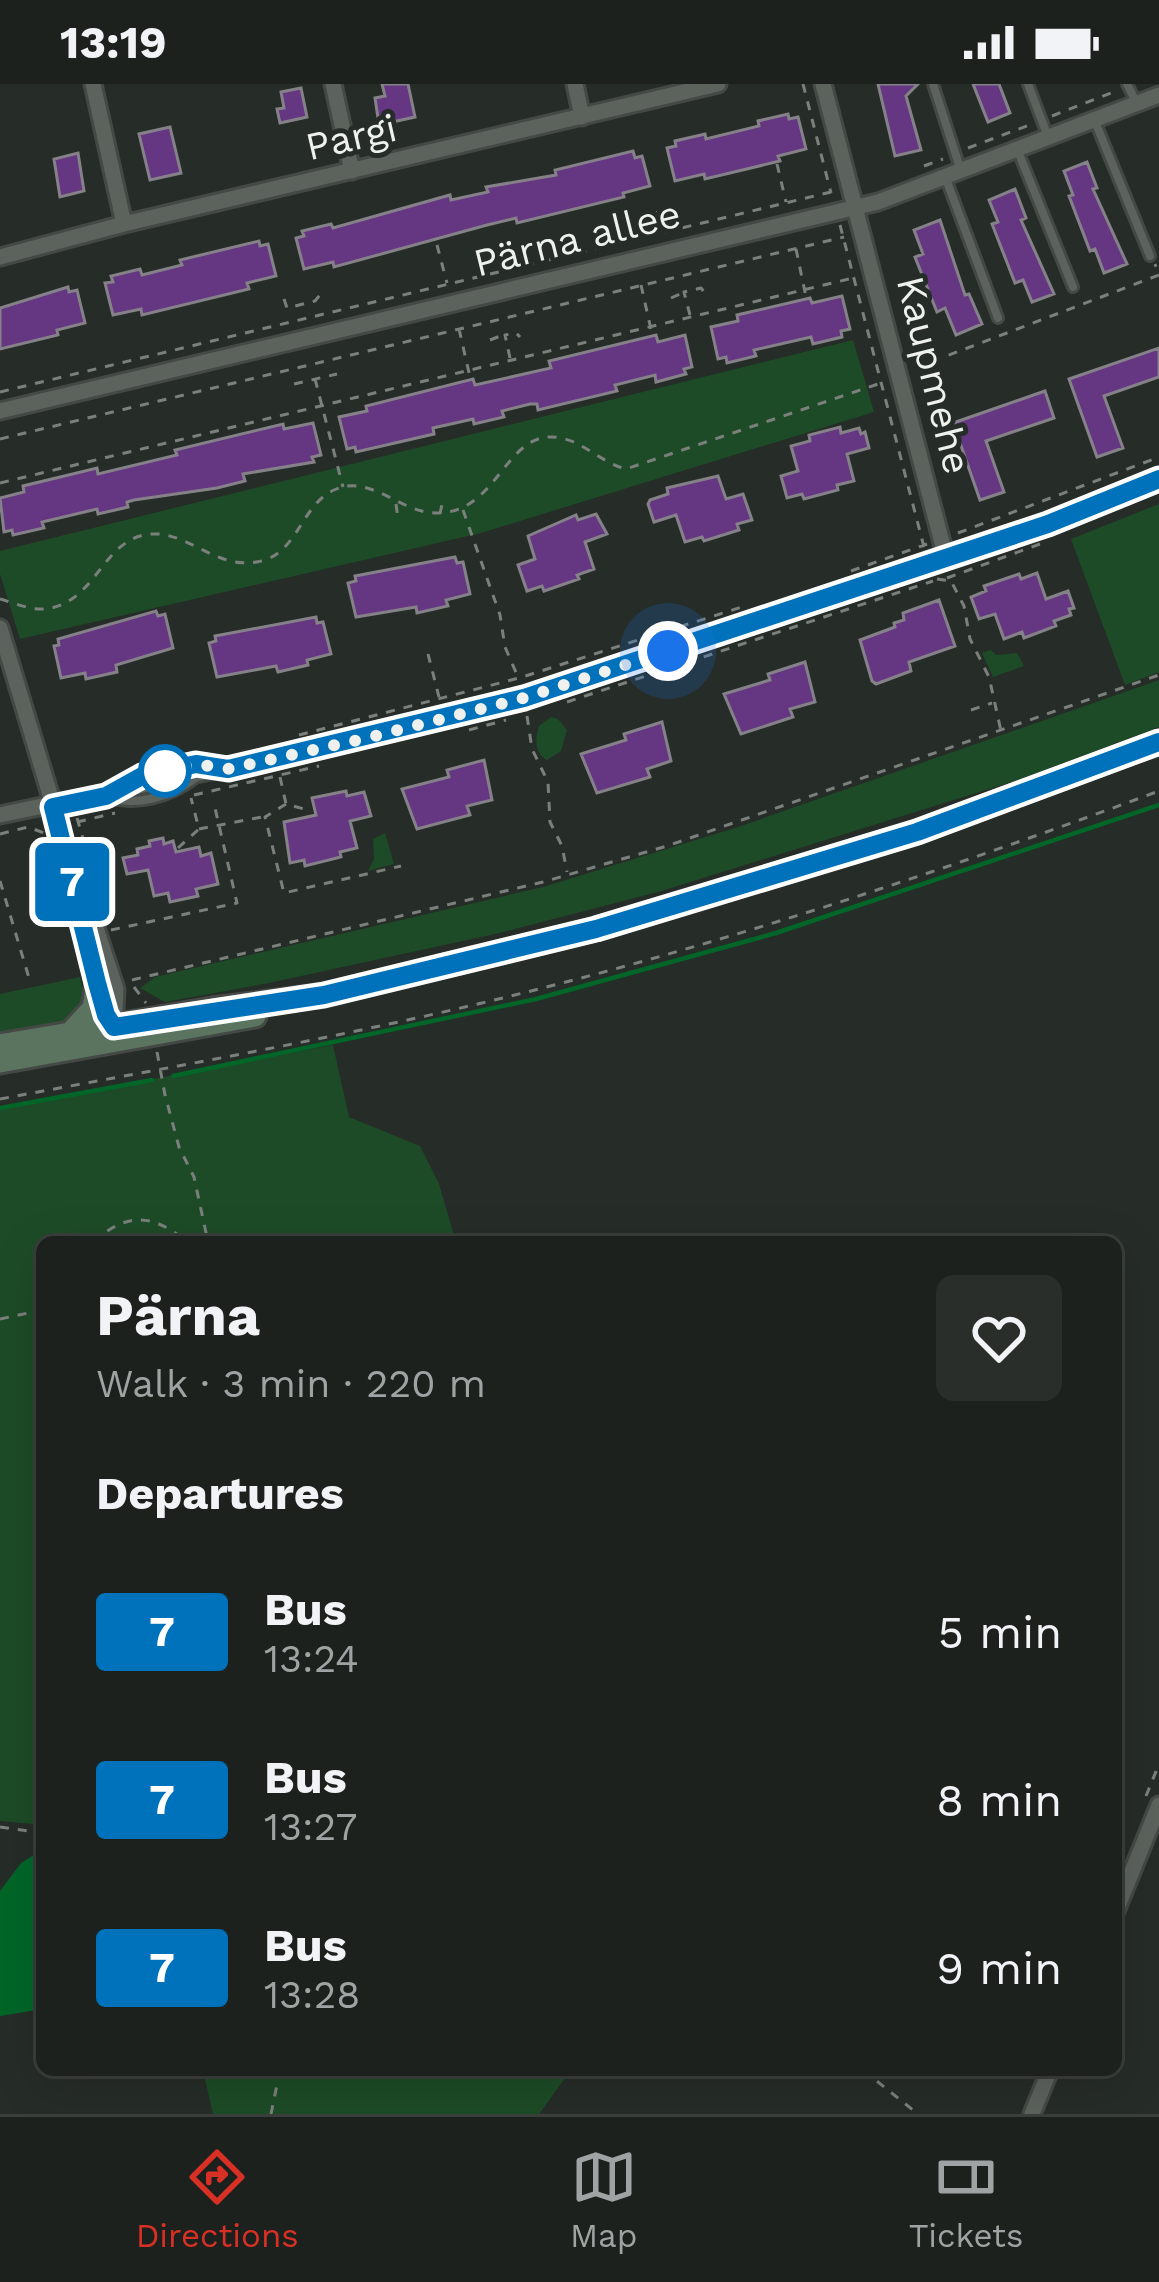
<!DOCTYPE html>
<html lang="en">
<head>
<meta charset="utf-8">
<style>
	body { margin:0; font-family:"Work Sans",sans-serif; background:#292e2a; color:#f1f3f6; height:100vh; display:flex; flex-direction:column; font-size:45px; white-space:nowrap }
	* { box-sizing:border-box; margin:0 }
	p { font-size:39px; color:#a0a3a4 }
	.icon { flex:none; width:66px; height:66px; fill:none; stroke:currentColor; stroke-width:2; stroke-linecap:round; stroke-linejoin:round }
	.map { position:relative; flex:1; overflow:hidden }
	.details { position:absolute; left:36px; top:1152px; width:1086px; height:840px; display:flex; flex-direction:column; background:#1c211d; border-radius:18px; box-shadow:0 12px 48px #0002,0 0 0 3px #3a3e3b }
	.details>* { flex:none }
	.badge { padding:0 24px; border-radius:9px; font-size:42px; line-height:78px }
	.you { position:absolute; width:60px; height:60px; margin:-30px; border:9px solid #fff; border-radius:50%; background:#1a73e8; box-shadow:0 0 0 18px #1a73e833 }
	.map>.badge { position:absolute; translate:-50% -50%; box-shadow:0 0 0 6px #fff }
	h2 { padding:0 60px; font-size:45px; line-height:108px }
	.round { display:grid; place-items:center; flex:none; width:126px; height:126px; border-radius:18px; background:#292e2a }
	.headline { display:flex; align-items:center; justify-content:space-between; height:204px; padding:0 60px }
	h1 { font-size:57px; font-weight:700; line-height:90px }
	ul { padding:0; list-style:none }
	li { display:flex; align-items:center; gap:36px; height:168px; padding:0 60px }
	li div { flex:1 }
	li b { display:block; font-size:45px }
	li em { font-style:normal }
	li .badge { min-width:132px; font-weight:700; text-align:center }
	.status { display:flex; justify-content:space-between; align-items:center; height:84px; padding:0 60px; background:#1c211d; direction:ltr }
	.status svg { height:33px; fill:currentColor }
	.tabs { display:flex; justify-content:space-around; align-items:center; height:168px; border-top:3px solid #3a3e3b; background:#1c211d; font-size:33px; color:#a0a3a4 }
	.tabs a { display:grid; justify-items:center; gap:6px }
	.tabs .on { color:#d93025 }
	.map>svg:first-child { display:block }
	.green { fill:#1d4b27 }
	.water { fill:#016628 }
	.lines { fill:none; stroke-linecap:round; stroke-linejoin:round }
	.stream { stroke:#016628; stroke-width:4.5 }
	.building { fill:#653681; stroke:#858188; stroke-width:3 }
	.service-casing { stroke:#454945; stroke-width:14 }
	.minor-casing { stroke:#454945; stroke-width:21 }
	.secondary-casing { stroke:#454945; stroke-width:27 }
	.path { stroke:#7b807c; stroke-width:3; stroke-dasharray:9 9; stroke-linecap:butt }
	.service { stroke:#5c625c; stroke-width:8 }
	.minor { stroke:#5c625c; stroke-width:15 }
	.secondary { stroke:#5b745f; stroke-width:21 }
	.line-casing { stroke:#fff; stroke-width:27 }
	.line { stroke:#0072bc; stroke-width:18 }
	.walk { stroke:#eef1ee; stroke-width:12; stroke-dasharray:0 21.6 }
	.stop-dot { fill:#fff; stroke:#0072bc; stroke-width:6 }
	.labels { text-anchor:middle; dominant-baseline:central; stroke-width:10; stroke-linejoin:round; paint-order:stroke }
	.street-label { font-size:39px; fill:#eef1ee; stroke:#262c27 }
</style>
</head>
<body>
<div class="status"><b>13:19</b><svg viewBox="0 0 49 12"><path d="M0 12V9h3v3zM5 12V6h3v6zM10 12V3h3v9zM15 12V0h3v12zM26 1h20v11H26zM47 4h2v5h-2z"/></svg></div>
<div class="map">
<svg width="1159" height="2030" viewBox="0 0 1159 2030">
	<rect width="100%" height="100%" fill="#262c27"/>
	<path class="green" d="M853 256 874 328 481 449 20 555 0 490V467Z
		M1159 420V588L1125 601 1071 455Z
		M990 566 997 571 1017 569 1024 582 993 593 982 569Z
		M1159 596V643L1021 695 658 808 495 850 269 899 165 918 140 904 155 893 543 803 738 743Z
		M551 633 558 635 567 646 561 667 547 676C534 669 535 656 539 642Z
		M385 749 394 780 368 787 374 775 373 755Z
		M80 893 86 917C68 948 32 944 0 949V910Z
		M333 961 349 1033 420 1062 439 1100 456 1158H42V1741L0 1737V1024Z
		M207 1986H571L539 2030H213L205 1995Z"/>
	<path class="water" d="M42 1766V1925L0 1932V1807L21 1779Z"/>
	<g class="lines">
		<path class="stream" d="M173 992 536 915 776 849 1159 721
			M0 1024 152 996"/>
	</g>
	<path class="building" d="M382 0H408L415 33 379 41 375 14 385 12Z
		M878 0H918L906 12 921 66 895 72Z
		M973 0H999L1010 29 988 38Z
		M301 4 307 33 280 39 277 25 284 24 281 8Z
		M788 30 789 35 798 33 806 65 778 72 780 77 705 95 704 90 675 97 667 64 676 62 675 57 705 50 706 55 759 42 758 37Z
		M170 43 181 89 150 96 139 50Z
		M633 67 635 74 642 72 650 102 623 109 624 113 517 139 516 134 487 141 334 183 333 178 304 185 296 154 304 152 302 147 331 140 333 144 450 111 451 116 488 108 486 103 556 91 555 86Z
		M78 69 84 107 60 113 54 75Z
		M1087 78 1097 104 1093 105 1127 180 1104 189 1095 165 1090 167 1069 112 1073 111 1064 87Z
		M1015 105 1026 134 1021 136 1054 210 1032 218 1023 196 1015 199 992 140 998 138 989 116Z
		M940 136 965 211 969 210 982 240 956 251 945 224 937 228 915 173 923 170 914 146Z
		M259 157 260 162 268 160 276 192 247 199 249 205 142 231 141 225 113 231 105 199 113 198 111 192 140 185 142 191 182 181 180 176Z
		M68 203 69 208 77 206 85 239 57 246 58 251 0 265V224Z
		M842 212 850 245 841 247 842 253 813 260 811 253 754 266 756 272 727 279 726 273 718 275 711 243 738 237 737 231 810 214 812 219Z
		M656 251 658 258 685 251 692 283 684 285 686 290 656 298 655 291 615 301 617 307 538 326 537 320H530L502 327 504 333 474 340 473 335 433 344 434 350 356 368 355 363 347 365 339 333 367 327 366 322 473 295 475 301 551 284 549 277Z
		M1159 264V293L1104 312 1123 364 1097 373 1069 295Z
		M1045 307 1054 334 986 357 1004 408 980 416 953 339Z
		M313 339 321 371 312 373 314 378 243 390 245 397 217 404 134 416 127 418 128 423 98 430 97 425 42 438 44 444 13 451 12 446 4 448 0 414 24 408 23 402 97 384 98 390 177 371 175 366 283 340 284 345Z
		M840 343 841 349 859 344 861 350 865 348 869 364 847 370 854 397 837 401 838 406 804 415 802 410 787 414 781 392 798 387 791 362 810 357 809 351Z
		M718 392 726 415 743 410 752 436 737 440 739 446 704 457 702 453 685 458 676 431 654 438 648 420 650 416 668 410 667 404Z
		M596 430 607 450 585 458 594 485 577 491 579 495 544 507 542 502 527 507 518 481 535 475 528 452 576 431 578 436Z
		M455 473 457 479 463 478 470 510 446 516 448 522 417 529 416 523 356 533 348 499 356 497 355 492Z
		M1037 489 1046 515 1068 507 1074 524 1069 525 1071 531 1054 537 1056 542 1024 554 1022 548 1004 555 995 530 979 535 971 513 986 507 984 502 1019 490 1021 495Z
		M939 516 955 562 909 578 911 587 876 600 872 597 860 556 895 543 894 539 904 536 903 529Z
		M156 527 158 532 165 530 173 564 116 581 117 588 86 595 85 589 61 594 54 562 59 561 58 555Z
		M316 533 317 539 323 538 331 570 307 576 308 581 278 588 276 582 217 593 209 559 216 557 215 552Z
		M805 578 815 618 790 625 793 633 741 650 724 610 770 596 768 590Z
		M662 638 671 677 647 685 650 693 597 709 581 670 626 656 624 650Z
		M484 676 492 716 467 722 470 731 417 745 402 705 449 693 447 686Z
		M346 707 347 712 364 708 371 732 350 737 357 764 340 768 341 773 305 782 304 776 290 779 284 738 316 731 312 714Z
		M163 754 164 760 173 757 176 768 199 763 201 772 211 769 218 800 196 805 198 812 170 818 168 809 154 812 148 786 127 790 123 774 138 771 137 765 150 762 149 757Z"/>
	<g class="lines">
		<g class="service-casing">
			<path id="service" d="M933 0 960 84
				M1028 0 1048 53
				M1127 0 1136 18
				M1094 35 1150 172
				M1017 65 1073 203
				M946 95 998 234
				M131 699 197 680 209 682
				M108 713C136 723 170 713 194 695"/>
		</g>
		<g class="minor-casing">
			<path id="minor" d="M93 0 124 140
				M333 0 352 87
				M575 0 582 33
				M823 0 946 474
				M0 173 124 140 718 0
				M0 327 878 118 1159 11
				M0 544 49 707 106 931 114 943
				M0 731 367 654 524 614 1048 439 1159 395
				M80 795 116 905 114 945
				M1116 1827 1159 1721
				M1032 2030 1050 1986"/>
		</g>
		<g class="secondary-casing">
			<path id="secondary" d="M70 949 93 924 97 899
				M0 961 212 925 324 911 596 845 917 748 1159 658
				M0 978 255 932"/>
		</g>
		<path class="path" d="M803 0 831 109
			M1052 32 1116 7
			M968 64 1032 40
			M777 80 786 118
			M924 82 943 75
			M657 127 659 132 684 123
			M840 141 924 463
			M437 161 447 199
			M796 165 806 213
			M472 173 496 171
			M641 201 652 250
			M671 214 682 209
			M284 215 287 224 315 217 324 206
			M690 231 684 208 701 204 704 208
			M459 245 470 293
			M490 256 503 251
			M510 274 505 251 516 249 520 253
			M915 284 1159 191 1155 180
			M315 295 343 403
			M294 300 337 290
			M0 308 831 108
			M0 355 844 153
			M0 399 853 194
			M396 420 398 435
			M463 426 500 531 505 563 518 593
			M440 430 443 415
			M958 449 1159 373
			M851 487 927 460
			M947 494 1040 460
			M937 495 951 497 964 522 970 555 989 593 1001 647
			M0 515C14 519 30 526 44 525 94 521 101 460 144 451 187 442 216 491 265 476 298 465 303 420 334 406 370 389 400 429 436 429 500 430 505 342 561 354 585 359 602 379 626 385L884 298
			M428 570 439 613
			M567 618 933 497
			M971 626 992 619
			M527 632 532 665 548 698 550 738 562 762 567 788
			M469 646 506 636
			M299 651 519 594 745 522
			M280 693 286 720 311 727
			M194 711 319 682
			M286 720 265 733 284 809 401 782
			M77 734 91 782
			M77 738 115 729
			M199 745 262 733
			M0 750 28 743 44 749
			M178 764 199 745 191 714
			M0 797 29 894
			M111 846 237 819 215 724
			M132 896 543 798 667 762 1159 591
			M134 903 146 919
			M157 968 165 1011 179 1063 194 1093 208 1158
			M0 1015C161 985 322 957 482 919 712 864 938 789 1159 707
			M93 1158C129 1127 152 1130 188 1158
			M0 1235 42 1226
			M1146 1712 1159 1680
			M0 1743 42 1749
			M863 1986 918 2030
			M271 2030 280 1986"/>
		<use href="#service" class="service"/>
		<use href="#minor" class="minor"/>
		<use href="#secondary" class="secondary"/>
	</g>
	<g class="lines">
		<g class="line-casing">
			<path id="line" d="M1159 395 1048 440 524 614 228 685 196 680 142 692 106 712 53 723 97 899 106 931 114 943 324 911 596 845 917 748 1159 658"/>
		</g>
		<use href="#line" class="line"/>
		<path class="walk" d="M165 687 196 680 228 685 367 654 524 614 668 567"/>
	</g>
	<circle class="stop-dot" cx="165" cy="687" r="24"/>
	<g class="labels">
		<g class="street-label">
			<text transform="translate(351 53) rotate(-13)">Pargi</text>
			<text transform="translate(577 154) rotate(-14)">Pärna allee</text>
			<text transform="translate(934 291) rotate(76)">Kaupmehe</text>
		</g>
	</g>
</svg>
<div class="you" style="left:668px;top:567px"></div>
<b class="badge" style="left:72px;top:798px;background:#0072bc;color:#fff">7</b>
<section class="details">
<div class="headline"><div><h1>Pärna</h1><p>Walk · 3 min · 220 m</p></div><a class="round"><svg class="icon" aria-label="heart" viewBox="0 0 24 24"><path d="M12 20l-8-8c-3-5 5-10 8-4 3-6 11-1 8 4z"/></svg></a></div>
<h2>Departures</h2>
<ul>
<li><span class="badge" style="background:#0072bc;color:#fff">7</span><div><b>Bus</b><p>13:24</p></div><em>5 min</em></li>
<li><span class="badge" style="background:#0072bc;color:#fff">7</span><div><b>Bus</b><p>13:27</p></div><em>8 min</em></li>
<li><span class="badge" style="background:#0072bc;color:#fff">7</span><div><b>Bus</b><p>13:28</p></div><em>9 min</em></li>
</ul>
</section>
</div>
<nav class="tabs">
<a class="on"><svg class="icon" aria-label="directions" viewBox="0 0 24 24"><path d="M12 3l9 9-9 9-9-9zM9 14v-3h6M13 9l2 2-2 2"/></svg>Directions</a>
<a><svg class="icon" aria-label="map" viewBox="0 0 24 24"><path d="M3 6l6-2 6 2 6-2v14l-6 2-6-2-6 2zM9 4v14M15 6v14"/></svg>Map</a>
<a><svg class="icon" aria-label="tickets" viewBox="0 0 24 24"><path d="M3 7h18v10H3zM15 7v10"/></svg>Tickets</a>
</nav>
</body>
</html>
